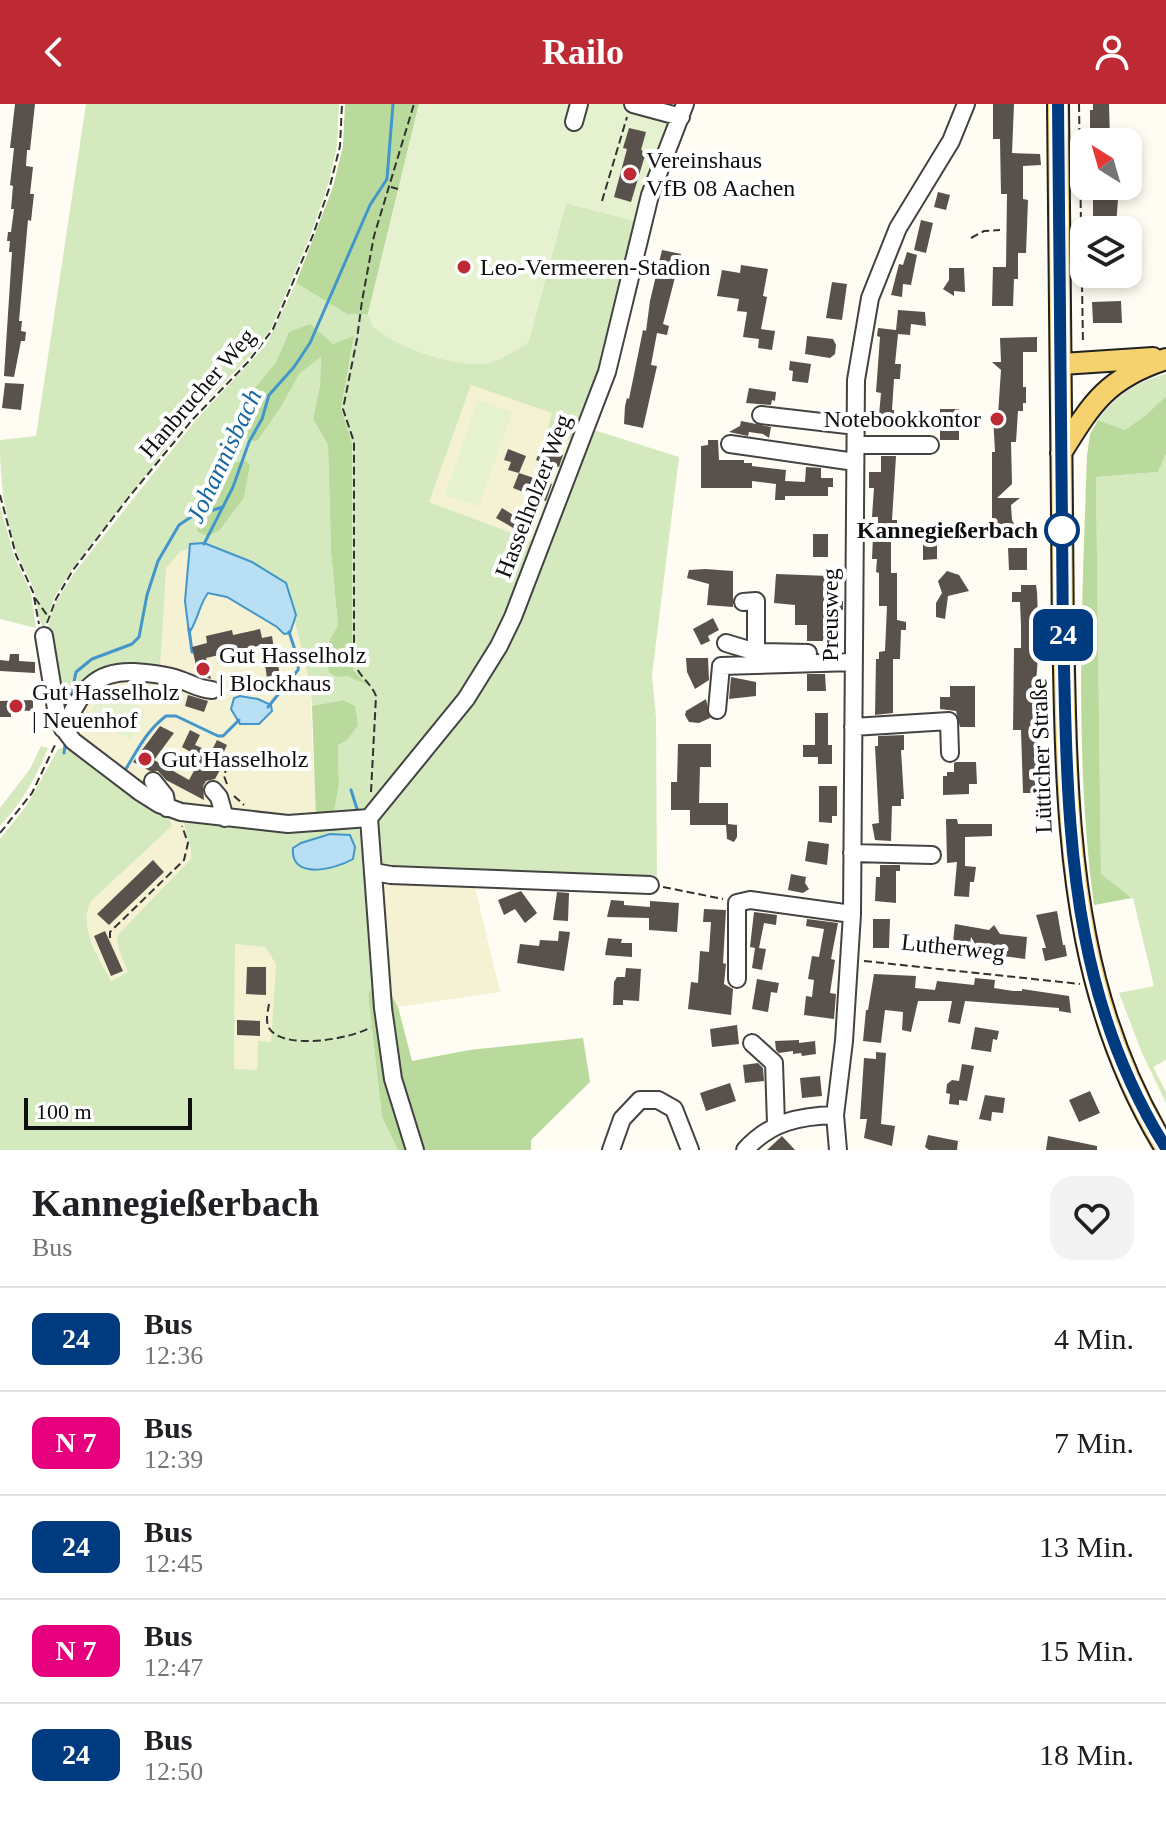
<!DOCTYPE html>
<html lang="de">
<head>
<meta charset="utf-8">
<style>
	body { margin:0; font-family:"Times New Roman",serif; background:#f2f2f2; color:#202124; height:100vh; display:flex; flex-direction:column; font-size:30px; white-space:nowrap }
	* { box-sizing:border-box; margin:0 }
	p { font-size:26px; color:#757577 }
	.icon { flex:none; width:44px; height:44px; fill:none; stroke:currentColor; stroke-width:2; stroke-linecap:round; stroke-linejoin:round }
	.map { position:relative; height:1046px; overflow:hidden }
	.side { display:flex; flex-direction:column; background:#fff; flex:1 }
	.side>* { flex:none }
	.badge { padding:0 16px; border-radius:12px; font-size:28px; line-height:52px }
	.needle { width:52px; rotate:323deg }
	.fabs { position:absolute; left:1070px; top:24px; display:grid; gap:16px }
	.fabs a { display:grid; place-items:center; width:72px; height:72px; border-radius:16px; background:#fff; box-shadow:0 4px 12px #0003; font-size:40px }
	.scale { position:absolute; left:24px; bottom:20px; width:168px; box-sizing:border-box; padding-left:8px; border:4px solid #101010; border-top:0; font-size:22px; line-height:28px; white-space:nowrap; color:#101010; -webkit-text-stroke:6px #fff; paint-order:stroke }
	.map>.badge { position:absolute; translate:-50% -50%; box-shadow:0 0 0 4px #fff }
	.round { display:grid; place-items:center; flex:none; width:84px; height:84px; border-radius:24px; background:#f2f2f2 }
	.headline { display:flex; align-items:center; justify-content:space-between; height:136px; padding:0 32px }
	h1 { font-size:38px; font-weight:800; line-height:60px }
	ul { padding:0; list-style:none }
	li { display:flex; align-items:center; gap:24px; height:104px; padding:0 32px; border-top:2px solid #e0e0e0 }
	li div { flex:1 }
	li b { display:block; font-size:30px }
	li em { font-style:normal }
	li .badge { min-width:88px; font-weight:700; text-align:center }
	header { display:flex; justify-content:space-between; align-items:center; height:104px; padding:0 32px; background:#be2a33; color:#fff; font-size:36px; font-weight:800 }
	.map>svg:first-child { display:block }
	.farmland { fill:#f5f1d3 }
	.green { fill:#d4e9bd; fill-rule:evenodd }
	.forest { fill:#b9da9c }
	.pitch { fill:#e5f1cf }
	.water { fill:#b9dff5; stroke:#4296cb; stroke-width:2 }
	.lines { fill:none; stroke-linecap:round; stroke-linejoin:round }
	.stream { stroke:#4296cb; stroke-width:3 }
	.building { fill:#59514c }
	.minor-casing { stroke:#434343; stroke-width:20 }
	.major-casing { stroke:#212121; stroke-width:24 }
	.path { stroke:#323232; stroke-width:2; stroke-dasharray:8 4; stroke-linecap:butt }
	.minor { stroke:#fff; stroke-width:16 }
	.major { stroke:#f5d26d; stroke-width:20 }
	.line-casing { stroke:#fff; stroke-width:18 }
	.line { stroke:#003b80; stroke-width:12 }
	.poi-dot { fill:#be2a33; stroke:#fff; stroke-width:3 }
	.stop-dot { fill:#fff; stroke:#003b80; stroke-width:4 }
	.labels { text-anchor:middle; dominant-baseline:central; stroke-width:8; stroke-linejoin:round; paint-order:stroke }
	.poi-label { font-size:24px; fill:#101010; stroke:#fff; text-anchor:start }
	.street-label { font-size:24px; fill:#101010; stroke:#fff }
	.stop-label { font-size:24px; font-weight:bold; fill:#101010; stroke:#fff; text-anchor:end }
	.water-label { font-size:26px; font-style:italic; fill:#1b68a0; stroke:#fff }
</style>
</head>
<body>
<header><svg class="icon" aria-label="back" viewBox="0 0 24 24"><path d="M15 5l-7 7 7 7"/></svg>Railo<svg class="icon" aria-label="person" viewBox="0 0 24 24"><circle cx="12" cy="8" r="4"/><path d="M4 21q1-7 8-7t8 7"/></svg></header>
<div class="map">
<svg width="1166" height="1046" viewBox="0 0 1166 1046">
	<rect width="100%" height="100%" fill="#fffcf3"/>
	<path class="farmland" d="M471 280 553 309 575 337 536 438 429 398Z
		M189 445 185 497 195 520 200 500 207 488 227 493 278 524 284 530 290 529 296 511 310 580 316 716 223 710 163 696 75 631 70 618 163 489 166 464 181 447Z
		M169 713 184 718 185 727 192 739 191 755 119 846 128 868 110 877 88 830 85 812 87 804 91 797 172 722Z
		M384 775 474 779 500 888 398 903 387 883 379 782Z
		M235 840 265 843 276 860 271 939 259 937 257 967 234 965Z"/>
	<path class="green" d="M86 0H339L337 42 328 81 311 130 271 225 247 255 191 313 72 465 54 494 44 525C36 512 38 497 33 483 29 473 23 464 19 454 4 415 0 377 0 336L36 332Z
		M566 99 635 117 618 211 603 263 575 337 547 328 552 309 471 281 429 398 536 438 488 556 367 708 333 714 339 680 338 640 343 596 312 602 310 580 286 479 252 458 190 440 189 445 181 447 166 464 160 565 113 566 65 614 47 532 50 514 57 496 75 468 195 317 266 241 296 179 347 210H368L374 224 528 239ZM310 221 333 240 354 233 341 305 352 339V557L354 567 366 579 347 572 326 543 338 521 331 448 328 341 313 315 320 281 321 253 298 270 281 303 258 336 250 290 276 258 289 228ZM250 363 244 394 220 426 197 414 205 398Z
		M1166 270V292L1146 311 1125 326 1098 316C1115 291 1137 278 1166 270Z
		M591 325 679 353 652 571 656 614 657 780 378 765 373 727 378 707 479 585Z
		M1166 350V956L1153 963 1166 988V999L1142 949 1119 889 1154 882 1133 794 1101 771 1096 373 1158 368Z
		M0 401 14 452 31 489 36 524 0 515Z
		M72 641 169 713 172 722 91 797C77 823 99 853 111 877L128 868 119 846 117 832 191 755C193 740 185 732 184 718L177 714 358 724 362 731 369 799 373 883 368 890 382 1013 398 1046H0V735L27 701 58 645ZM345 730 355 743 353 755 334 764H302L296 741 322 732ZM235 840 265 843 276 860 271 938 258 937 257 966 234 965Z
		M41 642 48 644C36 674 22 698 0 722V704L30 665Z"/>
	<path class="forest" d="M345 0H419L368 210H347L296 179 333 83 343 42Z
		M310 220 333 240 354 232 341 305 352 339V557L354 567 368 581 347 572 337 573 329 568 326 543 338 521 331 448 328 341 313 315 320 281 321 253 299 270 281 303 258 336 254 337 240 332 250 290 276 258 289 228Z
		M1166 292V350L1158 368 1096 373 1101 770 1132 794 1094 801C1074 653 1082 501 1087 352L1090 330 1098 316 1125 326 1146 311Z
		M246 357 250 362 244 394 220 426 208 432 198 428C191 404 218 373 235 358Z
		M343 596 355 602 358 621 347 636 338 641 339 680 333 714 316 716 312 602Z
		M373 883H387L398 903 412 957 469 946 583 934 590 978 531 1036V1046H398L382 1013 368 890Z"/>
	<path class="pitch" d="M419 0H652L675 6 635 117 566 99 528 239C516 246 502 256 489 259 460 266 399 244 377 226 372 222 370 216 368 210Z
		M478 296 512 308 479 402 445 391Z
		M104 584 147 607 131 636 88 613Z"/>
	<path class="water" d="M204 439 252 458 286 479 296 511 290 529 284 530 277 523 227 493 208 489C199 501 198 516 189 529L185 497 190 440Z
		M240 592 258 595 271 601 272 607 259 620H240L231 605 234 594Z
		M330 730 350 731 355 743 353 755C336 765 290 777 293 744L301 739Z"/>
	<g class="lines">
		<path class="stream" d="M204 440 233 383 249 338 262 315 269 291 294 263 310 239 370 101 387 75 393 0
			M189 525 192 548H196
			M70 597 76 568 92 555 132 540 139 533 147 491 158 457 179 421 191 413 223 403
			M268 603 298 566 299 558 289 528
			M64 649 65 641
			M124 668C137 647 146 627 166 612H176L218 632H223L239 616
			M351 686 358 708
			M131 691 151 704
			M251 724 267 726
			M319 726 347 724"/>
	</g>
	<path class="building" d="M15 0H35L30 46H27L26 62 33 63 30 90H34L31 117 28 116 19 217H22L21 227 26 228 25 237H21L14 273 4 272 12 148H9L10 137H7L8 128H11L14 105H11L13 82 10 81 14 44H10Z
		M993 0H1014L1012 49 1040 50 1041 61 1023 62V95L1028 96 1026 149H1018V175H1014L1013 202H992L993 163H1006L1007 90H1001L1000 35H993Z
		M1093 0H1109L1110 35 1090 36V6H1093Z
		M629 24 646 28 641 46 646 48 631 98 614 93 627 45 623 44Z
		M1093 82H1113V95H1118L1116 122H1093Z
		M938 88 950 91 946 106 934 103Z
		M921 116 933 119 926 149 914 146Z
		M662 146 681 150 663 220 669 222 667 231 657 229 651 261 657 262 643 324 624 320 625 302 627 294 629 295 643 226 646 227 650 197Z
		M907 148 917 151 911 181 903 180 902 193 891 191 899 160 903 161Z
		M741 161 768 165 763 192 767 193 761 225 775 227 772 246 758 244 759 235 743 233 747 208 737 207 739 195 717 192 722 166 740 169Z
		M949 164H964L965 188 954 187V192L943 185 949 176Z
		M832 178 847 180 842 216 826 214Z
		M1121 197 1122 219H1093L1092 198Z
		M898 206 925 208 926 222 911 220 910 231 898 230 895 260H901L900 275H894L892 306H894V322H878L881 289 876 288 880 233 877 232 878 224 896 226Z
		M807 232 833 235 836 241 835 250 830 254 805 250Z
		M1037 233V248H1023V283H1026V299H1023V307H1018L1016 338H1011L1012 380 997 394H1020L1011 401 1012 416 1016 424 992 422V348H995L993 310 998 311 1001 266 992 258H1001L1000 234Z
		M790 257 811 260 808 279 792 277 793 267 789 266Z
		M5 279 24 280 21 306 2 304Z
		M749 284 776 288 775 297 772 296 771 301 746 299Z
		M940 305H959V336H940Z
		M741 317 771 323 769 334 763 330 749 328 748 332 729 328 740 322Z
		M708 336H718L719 356H744V359H752V362L786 366 785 377 805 378 806 363 821 364V374H833V383H828V392H785V396H775L776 380 752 377V384H701V342L708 341Z
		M541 344 563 351 559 363 536 356Z
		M508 345 526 352 519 369 552 380 546 397 513 384 519 369 508 366 511 358 504 356Z
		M881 352H896L892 416H897V434H891V469H897V516L906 518V526H901L900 555H893V609L875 611 876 555H879V548L885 547 887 502H879V469L876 468 877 455H872L873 432H878V413H872L874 384H869V368H881Z
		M502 404 521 416 515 425 496 414Z
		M813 430H828V453H813Z
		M923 434H937V455L923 456Z
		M1008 444H1027V466H1009Z
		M705 465 733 467V503L707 501 709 480 687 474 689 466Z
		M947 467 959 471 969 487 948 492 945 515 936 513V499L942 489 938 477Z
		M776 470 830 472 829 497H843V506L826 505V537H807V521H795V501L774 499Z
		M1021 481H1036L1037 488 1039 538 1034 607H1037L1039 689H1023L1021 626H1013L1014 544H1021V522L1020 498H1012V488H1021Z
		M713 514 719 526 708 532 710 537 701 541 693 525Z
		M260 525 262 534 272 532 274 545H276L281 581 246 583V574H267L262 541 206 554 211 575 198 571 192 543 207 539 206 532 232 526 233 531Z
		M10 550H19V557L35 558V569L0 567V556L9 557Z
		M686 554H708L709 576 695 585 687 568Z
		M807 570H825L826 587H807Z
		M731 573 756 578V592L729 595Z
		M950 582H975V623H960L956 607 940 605V593H950Z
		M188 591 208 597 204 608 185 602Z
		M706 595 710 614 699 619 689 618 685 611 686 607Z
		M33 596V607L11 606V613H0V597Z
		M815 609H828V641H832V660H818V653H803V641H815Z
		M160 622 174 629 154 656 189 676 201 654 182 643 190 626 200 631 195 641 211 648 217 636 227 641 221 654 225 657 215 675 206 677 203 682 204 696 166 676 158 667H150L133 658Z
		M904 631V646H901L904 695H901V702H892L891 737 875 736 872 720 879 719 875 642H878V632Z
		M678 640H711V663H700L699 699H728V720L737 721V733L734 738 727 735 726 721H690V706H671V678H677Z
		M956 658H976L977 680H969V690L943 691V672H947V668H954V659Z
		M819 682H837V712H832V719L819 718Z
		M946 715H957L958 720H992V732L965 733V762L976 763 974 778H970L969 793 954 792 957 758 947 759Z
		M808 737 829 740 827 761 805 757Z
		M153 756 164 768 109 821 97 810Z
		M880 761H900V767H896V799L875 797 876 773H880Z
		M791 770 806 773 805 779 809 785 803 789 788 786Z
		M521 787 537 809 525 819 515 805 504 811 498 796Z
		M557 788 569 789 568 817 553 816Z
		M611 796 624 797V801L650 803V797L679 799 677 828 649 826V814L607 813Z
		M704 805 726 806 723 859 726 860 724 880 733 885 731 911 688 905 691 878 698 879 700 847 709 848 711 818H703Z
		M1057 807 1063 841H1065L1067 852 1045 857 1042 844H1046L1036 811Z
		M754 808 777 811 776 821 764 819 759 844 766 845 762 866 752 864 755 844 750 843Z
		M807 815 838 819 831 855 835 856 830 889 836 890 834 915 804 911 806 892 812 893 814 876 808 875 812 852 819 853 824 825 806 822Z
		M873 815H890L889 844H873Z
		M955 820 989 826 994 821 1000 830 1027 833 1025 855 988 850 983 853 971 833 969 848 952 846Z
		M105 827 123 867 111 872 94 832Z
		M559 827 570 828 564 867 517 859 520 840 539 842 540 836 558 837Z
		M608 834 622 835 621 839H632V853L605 851Z
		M247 863H266V891L246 890Z
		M626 864 641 865 639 897 623 896V901H613L614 878 617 873H625Z
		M874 870 916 872 915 884 935 886 937 877 974 881 975 874 995 876 994 884 1013 887H1022V885L1069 892 1071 909 1059 907V904L965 897 960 920 948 918 952 897H918L911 928 902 926 903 908 885 906 881 939 863 937 866 906H868Z
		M757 875 779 879 777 889 771 888 768 908 752 905Z
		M237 916 260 917V932L237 931Z
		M737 921 739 940 712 943 710 925Z
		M975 923 999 927 997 936 993 935 991 948 971 945Z
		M799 936V939L815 937 816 950 802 952 801 949 793 950V947L779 949 776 946 775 937Z
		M876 948 886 949 881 1020 895 1022 892 1042 864 1034 867 1015H860L864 954 876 955Z
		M758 959 763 964 764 977 745 979 743 961Z
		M962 960 974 962 967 997 959 996V1001L949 1000 950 990 946 989 947 980 952 976 959 977Z
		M820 972 822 992 802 994 800 974Z
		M730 979 736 997 706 1007 700 989Z
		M1090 987 1100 1009 1079 1018 1069 996Z
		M985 991 1005 994 1003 1009 992 1008 991 1017 979 1015Z
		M928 1031 958 1037 957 1046H929L925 1043Z
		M782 1032 795 1046H767Z
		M1048 1032 1097 1042V1046H1046Z"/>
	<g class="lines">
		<g class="minor-casing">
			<path id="minor" d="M633 0 681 13
				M574 18 579 0
				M761 311 856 322
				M730 340 855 358
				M856 341H930
				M743 498 756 497V548
				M44 532 58 617 73 637 140 688 159 700 181 708 288 720 369 714
				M726 539 756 548 808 549
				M717 606 721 562 854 558
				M853 623 949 617 950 649
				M63 625C81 592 90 566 134 568 147 569 159 570 171 573 186 576 196 585 212 586
				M153 677 165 692 167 704
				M213 686 219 693 225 714
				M852 749 932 751
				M374 768 391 771 650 781
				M737 875V799L750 796 852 810
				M752 939 774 959 776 1020
				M415 1046 393 975 383 904 369 714 466 595 499 542 513 513 607 268 650 91 685 0
				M611 1046 622 1015 640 996H658L674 1005 690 1046
				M745 1046C770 1018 799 1012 835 1011
				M838 1046 835 1011 844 937 852 810 856 276 870 194 898 124 951 37 966 0"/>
		</g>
		<g class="major-casing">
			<path id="major" d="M1058 0C1060 137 1061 274 1062 410 1062 477 1063 543 1065 610 1069 764 1083 910 1166 1045
				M1062 260 1153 254
				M1061 349C1092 299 1107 274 1166 255"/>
		</g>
		<path class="path" d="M1079 0 1083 240
			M391 83 398 85
			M602 97 627 13
			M971 134 984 127 1000 126
			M0 391 16 451 33 488 39 520
			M35 494 47 511
			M47 519 56 495 73 466 129 393 193 315 249 257 273 225 313 131 330 82 340 42 342 0
			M227 680 224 672 227 662
			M371 688 376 592C371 578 356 571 354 555V338L343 305 357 235 362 197 374 132 414 0
			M234 692 244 701
			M0 729 32 689 56 639
			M663 783 723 795
			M110 834V828L184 756 188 739 182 722
			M864 857 1080 880
			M269 900C268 907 265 917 269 924 283 947 352 935 371 923"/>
		<use href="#minor" class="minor"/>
		<use href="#major" class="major"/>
	</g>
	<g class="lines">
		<g class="line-casing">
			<path id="line" d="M1058 0C1059 141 1060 282 1062 422 1062 483 1063 543 1065 604 1069 761 1080 907 1166 1044"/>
		</g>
		<use href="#line" class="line"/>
	</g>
	<g class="poi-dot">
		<circle cx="630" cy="70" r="8"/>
		<circle cx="464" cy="163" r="8"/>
		<circle cx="997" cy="315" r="8"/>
		<circle cx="203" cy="565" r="8"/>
		<circle cx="16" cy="602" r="8"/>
		<circle cx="145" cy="655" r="8"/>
	</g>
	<circle class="stop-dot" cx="1062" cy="426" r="16"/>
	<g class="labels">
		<g class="poi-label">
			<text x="646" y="56">Vereinshaus<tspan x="646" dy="28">VfB 08 Aachen</tspan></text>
			<text x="480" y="163">Leo-Vermeeren-Stadion</text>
			<text x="981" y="315" text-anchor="end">Notebookkontor</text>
			<text x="219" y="551">Gut Hasselholz<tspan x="219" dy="28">| Blockhaus</tspan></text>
			<text x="32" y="588">Gut Hasselholz<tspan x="32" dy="28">| Neuenhof</tspan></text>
			<text x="161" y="655">Gut Hasselholz</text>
		</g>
		<g class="street-label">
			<text transform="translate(197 289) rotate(-49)">Hanbrucher Weg</text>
			<text transform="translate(533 392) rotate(-69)">Hasselholzer Weg</text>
			<text transform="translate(830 511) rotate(-90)">Preusweg</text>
			<text transform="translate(1041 652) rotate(-92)">Lütticher Straße</text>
			<text transform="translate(953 843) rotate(6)">Lutherweg</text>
		</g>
		<g class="stop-label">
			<text x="1038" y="426">Kannegießerbach</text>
		</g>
		<g class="water-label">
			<text transform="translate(224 352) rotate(-65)">Johannisbach</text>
		</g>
	</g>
</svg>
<div class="fabs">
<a><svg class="needle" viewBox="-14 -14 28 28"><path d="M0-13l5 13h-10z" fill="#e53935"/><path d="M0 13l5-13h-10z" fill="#757577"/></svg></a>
<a><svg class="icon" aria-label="layers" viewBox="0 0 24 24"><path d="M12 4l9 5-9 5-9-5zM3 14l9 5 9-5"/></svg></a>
</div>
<div class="scale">100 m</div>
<b class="badge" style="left:1063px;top:531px;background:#003b80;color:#fff">24</b>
</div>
<section class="side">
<div class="headline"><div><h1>Kannegießerbach</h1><p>Bus</p></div><a class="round"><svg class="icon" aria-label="heart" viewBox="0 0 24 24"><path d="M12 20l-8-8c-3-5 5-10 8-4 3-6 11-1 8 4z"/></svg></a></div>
<ul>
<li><span class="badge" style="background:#003b80;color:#fff">24</span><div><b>Bus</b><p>12:36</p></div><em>4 Min.</em></li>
<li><span class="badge" style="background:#e6007e;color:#fff">N 7</span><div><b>Bus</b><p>12:39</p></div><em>7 Min.</em></li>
<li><span class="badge" style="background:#003b80;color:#fff">24</span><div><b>Bus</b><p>12:45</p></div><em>13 Min.</em></li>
<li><span class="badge" style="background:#e6007e;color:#fff">N 7</span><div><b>Bus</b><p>12:47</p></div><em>15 Min.</em></li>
<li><span class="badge" style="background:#003b80;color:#fff">24</span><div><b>Bus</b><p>12:50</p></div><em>18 Min.</em></li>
</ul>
</section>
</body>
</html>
